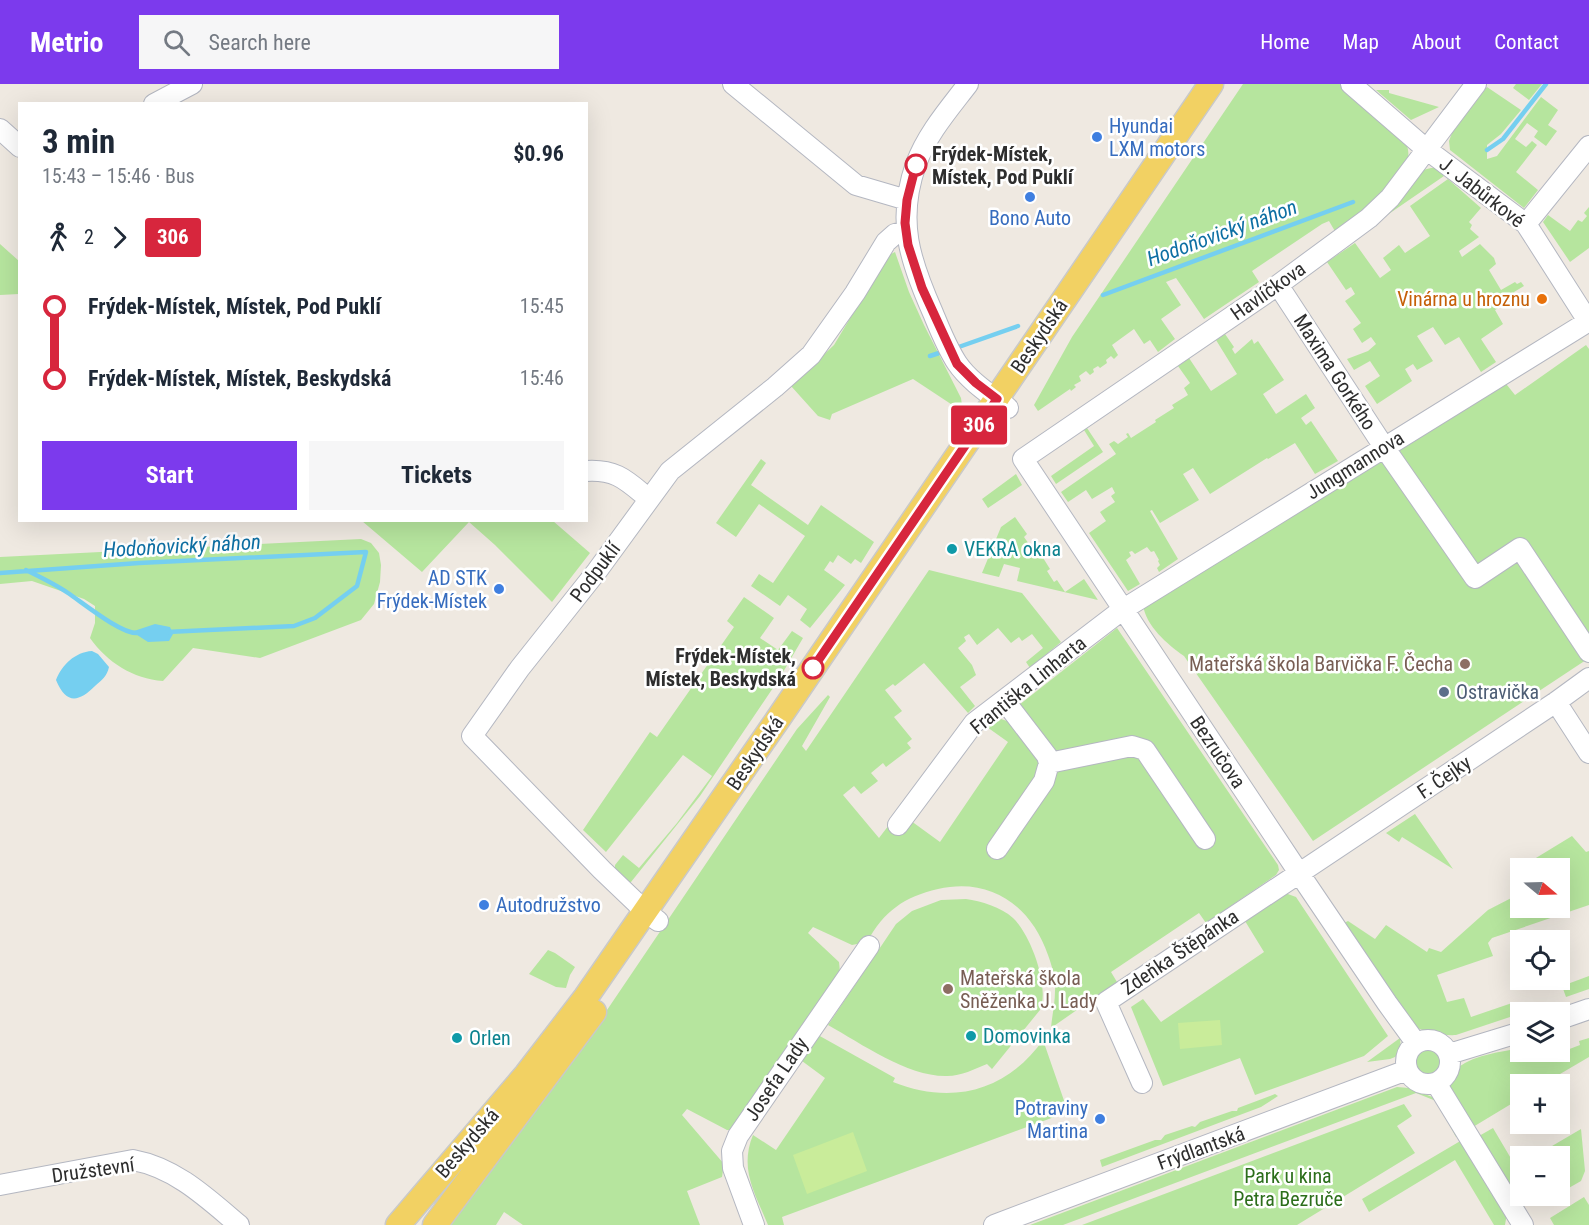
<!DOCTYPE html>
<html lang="en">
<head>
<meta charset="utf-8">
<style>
	body { margin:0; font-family:"Roboto Condensed",sans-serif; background:#f6f6f7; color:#1f2937; height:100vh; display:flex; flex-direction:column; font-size:22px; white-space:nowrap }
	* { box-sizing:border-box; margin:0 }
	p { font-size:20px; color:#747a83 }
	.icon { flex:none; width:33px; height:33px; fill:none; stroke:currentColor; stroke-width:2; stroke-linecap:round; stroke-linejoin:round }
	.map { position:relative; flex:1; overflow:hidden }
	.details { position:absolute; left:18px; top:18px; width:570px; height:420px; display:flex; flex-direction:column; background:#fff; border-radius:0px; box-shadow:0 6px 24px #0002 }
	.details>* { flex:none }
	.badge { padding:0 12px; border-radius:4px; font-size:21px; line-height:39px }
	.needle { width:39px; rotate:109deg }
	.fabs { position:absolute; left:1510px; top:774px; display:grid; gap:12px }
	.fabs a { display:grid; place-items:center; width:60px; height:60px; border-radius:0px; background:#fff; box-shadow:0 6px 24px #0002; font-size:30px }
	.map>.badge { position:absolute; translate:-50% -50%; box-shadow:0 0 0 3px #fff }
	.legs { display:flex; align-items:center; gap:9px; height:66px; padding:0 24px; font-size:20px }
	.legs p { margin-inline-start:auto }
	.summary { display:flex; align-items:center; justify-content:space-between; height:102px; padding:0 24px }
	h1 { font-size:33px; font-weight:700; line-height:45px }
	.button { display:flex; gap:12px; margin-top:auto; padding:12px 24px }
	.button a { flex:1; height:69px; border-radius:0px; background:#7c3aed; color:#fff; font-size:24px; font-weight:700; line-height:69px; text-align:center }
	.button a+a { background:#f6f6f7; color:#1f2937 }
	ul { padding:0 24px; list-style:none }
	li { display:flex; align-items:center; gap:21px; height:72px; font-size:22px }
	li i { display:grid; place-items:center; width:9px; height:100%; margin:0 8px; background:currentColor }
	li i::after { content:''; width:15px; height:15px; margin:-8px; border:4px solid; border-radius:50%; background:#fff }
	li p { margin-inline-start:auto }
	li:first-child i { background:linear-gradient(#0000 50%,currentColor 0) }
	li:last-child i { background:linear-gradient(currentColor 50%,#0000 0) }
	header { display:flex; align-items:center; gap:36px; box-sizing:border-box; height:84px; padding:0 30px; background:#7c3aed; color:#fff }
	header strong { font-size:28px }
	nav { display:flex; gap:33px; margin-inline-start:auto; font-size:21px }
	.search { width:420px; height:54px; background:#f6f6f7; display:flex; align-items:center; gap:15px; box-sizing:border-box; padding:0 21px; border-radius:0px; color:#747a83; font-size:22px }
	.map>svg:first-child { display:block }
	.green { fill:#b6e59e }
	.pitch { fill:#c9ec9a }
	.water { fill:#75cff0 }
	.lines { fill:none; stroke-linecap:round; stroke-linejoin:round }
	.stream { stroke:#75cff0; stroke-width:4.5 }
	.minor-casing { stroke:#b4b7c1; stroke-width:22 }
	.major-casing { stroke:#c9c9c9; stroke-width:27 }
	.minor { stroke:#fff; stroke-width:20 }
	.major { stroke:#f2d163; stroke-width:24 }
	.line-1-casing { stroke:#fff; stroke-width:14 }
	.line-1 { stroke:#d7263d; stroke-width:9 }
	.shop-dot { fill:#3f7fe0; stroke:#fff; stroke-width:2 }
	.stop-1-dot { fill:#fff; stroke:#d7263d; stroke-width:3 }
	.food-dot { fill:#e8710a; stroke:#fff; stroke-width:2 }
	.culture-dot { fill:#0f9aa8; stroke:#fff; stroke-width:2 }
	.education-dot { fill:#8d6e63; stroke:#fff; stroke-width:2 }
	.service-dot { fill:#5c6f8a; stroke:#fff; stroke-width:2 }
	.labels { text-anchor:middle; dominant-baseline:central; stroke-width:5; stroke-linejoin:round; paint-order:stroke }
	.shop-label { font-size:20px; fill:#366cbe; stroke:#fff; text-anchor:start }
	.stop-label { font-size:20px; font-weight:bold; fill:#2e2e2e; stroke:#fff; text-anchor:start }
	.street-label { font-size:20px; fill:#2e2e2e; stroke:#fff }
	.food-label { font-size:20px; fill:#c56008; stroke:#fff; text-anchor:end }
	.culture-label { font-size:20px; fill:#0d838f; stroke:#fff; text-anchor:start }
	.education-label { font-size:20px; fill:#785e54; stroke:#fff; text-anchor:end }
	.service-label { font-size:20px; fill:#4e5e75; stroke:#fff; text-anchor:start }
	.park-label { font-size:20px; fill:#2c6e1b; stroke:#fff }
	.water-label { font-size:21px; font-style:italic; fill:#0d6fa3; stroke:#fff }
</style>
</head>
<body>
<header>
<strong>Metrio</strong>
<div class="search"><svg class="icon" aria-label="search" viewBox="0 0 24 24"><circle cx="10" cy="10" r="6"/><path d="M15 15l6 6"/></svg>Search here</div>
<nav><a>Home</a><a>Map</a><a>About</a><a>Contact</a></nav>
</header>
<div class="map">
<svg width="1589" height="1141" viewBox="0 0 1589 1141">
	<rect width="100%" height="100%" fill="#efe9e1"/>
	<path class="green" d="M1243 0H1341L1402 53C1408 62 1410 67 1407 79L1369 125 1336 149 1329 137 1322 140 1252 187 1259 198 1204 235 1176 194 1166 198 1181 221 1161 235 1175 255 1158 268 1150 256 1144 260 1134 245 1112 261 1118 271 1114 275 1111 272 1106 276 1107 279 1100 284 1098 282 1093 285 1094 288 1090 291 1086 287 1079 292 1081 297 1074 301 1076 303 1071 307 1070 305 1038 327 1034 321 1072 253Z
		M1516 0H1542L1529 16 1513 4Z
		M1487 3 1521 26 1501 50 1487 61V75L1497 72 1541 13 1558 26 1548 41 1557 47 1546 62 1534 53 1538 47 1527 39 1515 55 1526 63 1532 57 1537 61 1516 88 1538 106 1524 124 1450 66 1449 57 1452 49Z
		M1376 6H1389V9L1439 23 1411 36Z
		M1431 84H1435L1444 92 1361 149 1423 86Z
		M1448 95 1481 124 1469 138 1472 141 1470 145 1479 153 1459 167 1462 173 1480 160 1494 174 1496 180 1489 186 1501 206 1515 198 1517 200 1521 198 1524 202 1514 208 1517 213 1495 226 1503 240 1481 255 1496 278 1481 288 1459 253 1445 261 1433 243 1417 252 1433 277 1417 286 1413 280 1405 285 1412 297 1377 320 1365 302 1380 292 1370 277 1354 286 1347 275 1368 267 1376 260 1371 253 1362 259 1353 245 1361 239 1345 217 1355 210 1351 203 1346 206 1327 178 1355 159 1380 194 1391 186 1383 174 1399 161 1405 169 1430 152 1410 122Z
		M1589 123V164L1570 178 1543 138 1548 131 1570 147 1578 136 1582 138 1587 132 1584 129Z
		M0 160 19 177V210L0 211Z
		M895 168 909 208 924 241 961 314 963 328 913 295 832 330 830 336 818 332 791 302 834 261 885 176 889 171Z
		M1225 250 1234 263 1232 265 1235 270 1252 255 1254 260 1258 257 1284 296 1263 310 1276 330 1306 310 1315 324 1301 334 1306 341 1311 337 1338 377 1315 390 1295 359 1268 375 1267 374 1210 410 1193 384 1183 390 1199 416 1160 439 1152 426 1150 427 1178 475 1159 488 1157 484 1160 481 1158 477 1159 476 1154 467 1151 468 1147 463 1135 470 1132 467 1129 468 1131 472 1126 476 1140 500 1128 507 1089 449 1106 437 1100 428 1115 418 1111 412 1115 409 1112 403 1092 415 1086 406 1068 418 1061 408 1116 370 1109 360 1114 357 1118 360 1128 353 1126 350 1128 349 1131 354 1156 338 1155 336 1174 324 1172 321 1188 311 1184 304 1190 299 1178 282 1189 274 1211 307 1237 290 1216 256Z
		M1586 261 1589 265V574L1313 757 1184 572C1167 560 1146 542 1143 521L1503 296 1515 311Z
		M1087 344 1103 368 1056 400 1051 392 1094 362 1084 346Z
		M761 375 766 379 751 401 808 441 821 421 874 458 861 479 855 475 851 480 838 471 833 479 830 477 824 486 845 501 810 544 800 536 807 525 788 511 780 522 751 502 759 490 773 499 805 452 759 420 736 453 716 439Z
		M1016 390 1022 401 988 424 982 415Z
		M1015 433 1027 450 1024 453 1031 463 1035 461 1050 485 1047 487 1054 498 1057 496 1065 508 1084 495 1098 516 1017 497 1020 484 1004 480 999 493 982 489 1001 443Z
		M362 437H553L590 469 552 518 495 461 469 438 422 488Z
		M361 455 371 459 379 469 381 481 380 498 374 520 361 536 260 574 193 564 163 597C133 595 107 578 90 554L95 539V522L84 515 32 497 0 500V473Z
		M929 486 1022 509 1061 558 1030 584 1026 578 1043 564 1032 550 1022 557 1019 553 1011 559 998 544 977 561 969 550 964 553 966 557 958 564 972 581 976 591 960 603 975 622 968 629 924 579 895 602 893 600 885 606 902 627 894 633 912 655 907 659 911 664 886 683 883 679 871 689 878 697 861 710 854 702 843 711 879 754 892 737 907 734 940 758 1008 658 987 643 989 641 987 638 1001 635 1010 638 1019 621 1117 544 1278 781 1279 786 1276 791 1206 839 1199 829 1111 888 1117 898 1051 944C1052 932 1055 919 1055 907 1056 895 1052 882 1048 871 1031 822 991 793 938 805 904 813 884 827 867 858L852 861 813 843 808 849 839 878 840 888 732 1046H727L687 1025 682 1031 724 1080 722 1093 687 1107 700 1141H523L504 1128 496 1141H447L605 929 797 645 828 611 830 613 802 662 806 667Z
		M744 513 774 534 760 554 778 566 792 547 803 554 779 595 700 712 631 798H628L615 789V781L623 771 639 784 677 739 712 692 683 671 606 768 583 746 650 648 657 653 734 543 727 537Z
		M1415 730 1453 785 1402 753 1399 758 1386 749Z
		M1572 752 1586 768 1589 767V821L1492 854 1488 859 1493 872 1437 891 1447 918 1464 914 1471 933 1512 919 1516 931 1456 951C1445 952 1422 948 1412 941L1344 839 1348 837 1375 855 1386 841 1427 868 1429 864 1441 868 1488 826 1521 809V824H1560V784H1536L1531 777Z
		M1285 809 1296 813 1388 952 1364 972 1255 1011 1240 974 1163 1002 1131 923 1143 915 1161 938 1264 868 1245 837Z
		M966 815C981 817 1001 823 1013 834 1031 851 1050 903 1040 926L992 985 987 980C974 985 962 992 947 992 908 993 862 960 828 941L896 840 912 827 941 816Z
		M548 866 555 869 575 883 570 891 566 904 556 903 529 890Z
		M1589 892V905L1566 913 1562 902Z
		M818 951 895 994 893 998C951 1021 1006 1008 1043 956L1068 1028 782 1133 784 1141H768C755 1109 739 1085 753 1051L776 1066 825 994 802 977Z
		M1400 954 1401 967 1395 973 1390 975 1367 978Z
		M1589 954V973L1543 1000H1521V1014L1473 1043C1467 1032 1455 1019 1451 1006 1442 974 1501 968 1521 964V968L1559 969 1580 961 1579 957Z
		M1416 978a12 12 0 1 1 24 0a12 12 0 1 1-24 0Z
		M1397 1003 1409 1004 1435 1014 1460 1052 1456 1053 1436 1017 1416 1009 1063 1141H1030Z
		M1275 1010 1278 1012 1261 1023 1102 1083 1100 1076 1155 1056H1161L1165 1051 1192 1042 1195 1043 1200 1038 1232 1027H1237L1238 1024Z
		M1404 1020 1412 1032 1397 1042 1415 1069 1297 1141H1082Z
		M1493 1044 1516 1083 1521 1081V1112H1555C1540 1120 1535 1123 1519 1117L1479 1052Z
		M1581 1045 1585 1087 1581 1097 1560 1109V1072H1535Z
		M1462 1056 1507 1129 1505 1141H1494L1455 1076 1369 1128 1362 1115Z
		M1584 1113 1589 1121V1141H1554L1550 1134Z"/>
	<path class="pitch" d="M1220 936 1222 961 1180 965 1178 939Z
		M853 1048 867 1087 807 1110 793 1071Z"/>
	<path class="water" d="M155 540 170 543 173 550 169 557 148 558 134 549V547Z
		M92 567 98 570 109 583C107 592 102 596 95 602 78 619 66 620 56 596 62 581 75 568 92 567Z"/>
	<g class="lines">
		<path class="stream" d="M1487 66 1503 55 1546 0
			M1103 211 1353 118
			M953 265 1018 242
			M930 272 945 267
			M26 486C40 493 55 500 68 509 83 519 121 550 137 549
			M0 489 139 479 366 468 357 502 315 534 294 542 167 548"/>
		<g class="minor-casing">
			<path id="minor" d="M733 0 856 101 907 116
				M968 0C949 25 927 50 916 80 896 137 910 177 933 229 940 246 947 264 957 279 969 297 991 311 1008 324
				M1351 0 1426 65 1526 140 1588 237
				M154 20 192 0
				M0 45 20 63
				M1526 140 1589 62
				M1278 201 1384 363 1475 494 1520 464 1589 568
				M586 387C617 385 627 397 649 415
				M1556 618 1589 669
				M1049 679 1132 662 1145 666 1205 755
				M898 741 974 639 1122 526 1589 237
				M997 765 1044 697 1049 679 1047 672 1004 616
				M658 837 646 828 602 786 472 652 520 584 597 487 670 387 775 303 811 271 855 209 886 158 895 150 906 147
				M1560 935 1589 925
				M1406 978a22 22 0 1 1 44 0a22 22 0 1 1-44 0Z
				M1416 959 1387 919 1299 789 1023 375 1278 201 1369 134 1390 114 1476 0
				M1449 970 1521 948
				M1142 999 1106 918 1556 618 1589 594
				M1436 999 1523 1141
				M0 1101 133 1076C176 1084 207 1114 239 1141
				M754 1141 733 1084 732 1067 738 1052 869 862
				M994 1141 1407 986"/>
		</g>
		<g class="major-casing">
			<path id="major" d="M398 1141 526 991 586 913 778 635 1211 0
				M435 1141 594 928"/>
		</g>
		<use href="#minor" class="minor"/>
		<use href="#major" class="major"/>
	</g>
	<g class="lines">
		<g class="line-1-casing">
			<path id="line-1" d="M813 584 997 315 976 299 957 280 922 204 908 161 905 139 907 116 916 81"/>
		</g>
		<use href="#line-1" class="line-1"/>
	</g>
	<g class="shop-dot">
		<circle cx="1097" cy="53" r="6"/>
		<circle cx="1030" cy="113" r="6"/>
		<circle cx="499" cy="505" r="6"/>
		<circle cx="484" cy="821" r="6"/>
		<circle cx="1100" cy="1035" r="6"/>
	</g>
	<g class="stop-1-dot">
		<circle cx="916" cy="81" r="10"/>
		<circle cx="813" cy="584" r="10"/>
	</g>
	<circle class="food-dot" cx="1542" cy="215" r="6"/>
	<g class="culture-dot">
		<circle cx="952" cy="465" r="6"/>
		<circle cx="971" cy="952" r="6"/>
		<circle cx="457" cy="954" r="6"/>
	</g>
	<g class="education-dot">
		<circle cx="1465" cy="580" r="6"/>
		<circle cx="948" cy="905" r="6"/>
	</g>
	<circle class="service-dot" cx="1444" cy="608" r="6"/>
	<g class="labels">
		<g class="shop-label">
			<text x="1109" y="42">Hyundai<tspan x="1109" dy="23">LXM motors</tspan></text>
			<text x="1030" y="134" text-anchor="middle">Bono Auto</text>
			<text x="487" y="494" text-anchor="end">AD STK<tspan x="487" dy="23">Frýdek-Místek</tspan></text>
			<text x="496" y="821">Autodružstvo</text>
			<text x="1088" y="1024" text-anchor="end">Potraviny<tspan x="1088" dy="23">Martina</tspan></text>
		</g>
		<g class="stop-label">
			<text x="932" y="70">Frýdek-Místek,<tspan x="932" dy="23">Místek, Pod Puklí</tspan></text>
			<text x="796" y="572" text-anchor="end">Frýdek-Místek,<tspan x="796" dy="23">Místek, Beskydská</tspan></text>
		</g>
		<g class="street-label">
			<text transform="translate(1482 108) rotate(38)">J. Jabůrkové</text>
			<text transform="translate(1268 207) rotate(-35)">Havlíčkova</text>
			<text transform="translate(1039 252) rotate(-56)">Beskydská</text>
			<text transform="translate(1335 288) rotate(57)">Maxima Gorkého</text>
			<text transform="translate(1355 381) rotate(-32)">Jungmannova</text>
			<text transform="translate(595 488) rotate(-53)">Podpuklí</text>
			<text transform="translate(1028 601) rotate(-39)">Františka Linharta</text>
			<text transform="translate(1218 668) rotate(56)">Bezručova</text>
			<text transform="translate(755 669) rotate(-56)">Beskydská</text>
			<text transform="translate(1444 693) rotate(-34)">F. Čejky</text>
			<text transform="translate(1180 868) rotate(-34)">Zdeňka Štěpánka</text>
			<text transform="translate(776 995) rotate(-56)">Josefa Lady</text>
			<text transform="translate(467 1059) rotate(-49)">Beskydská</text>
			<text transform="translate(1201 1064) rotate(-20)">Frýdlantská</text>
			<text transform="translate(93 1086) rotate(-8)">Družstevní</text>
		</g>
		<g class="food-label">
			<text x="1530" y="215">Vinárna u hroznu</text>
		</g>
		<g class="culture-label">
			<text x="964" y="465">VEKRA okna</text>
			<text x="983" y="952">Domovinka</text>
			<text x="469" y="954">Orlen</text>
		</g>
		<g class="education-label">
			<text x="1453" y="580">Mateřská škola Barvička F. Čecha</text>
			<text x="960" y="894" text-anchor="start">Mateřská škola<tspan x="960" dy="23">Sněženka J. Lady</tspan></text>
		</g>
		<g class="service-label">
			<text x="1456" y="608">Ostravička</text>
		</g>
		<g class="park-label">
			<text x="1288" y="1092">Park u kina<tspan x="1288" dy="23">Petra Bezruče</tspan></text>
		</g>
		<g class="water-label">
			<text transform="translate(1222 149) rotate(-20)">Hodoňovický náhon</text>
			<text transform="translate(182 462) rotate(-3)">Hodoňovický náhon</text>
		</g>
	</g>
</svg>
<div class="fabs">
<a><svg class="needle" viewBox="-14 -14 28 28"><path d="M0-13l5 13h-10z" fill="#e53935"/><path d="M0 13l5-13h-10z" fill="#747a83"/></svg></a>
<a><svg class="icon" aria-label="locate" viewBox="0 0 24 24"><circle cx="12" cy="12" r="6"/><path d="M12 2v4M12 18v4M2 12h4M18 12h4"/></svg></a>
<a><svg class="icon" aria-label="layers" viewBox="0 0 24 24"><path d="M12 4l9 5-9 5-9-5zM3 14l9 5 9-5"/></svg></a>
<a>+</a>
<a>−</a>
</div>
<b class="badge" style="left:979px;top:341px;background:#d7263d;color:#fff">306</b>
<section class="details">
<div class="summary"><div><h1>3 min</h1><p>15:43 – 15:46 · Bus</p></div><b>$0.96</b></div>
<div class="legs"><svg class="icon" aria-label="walk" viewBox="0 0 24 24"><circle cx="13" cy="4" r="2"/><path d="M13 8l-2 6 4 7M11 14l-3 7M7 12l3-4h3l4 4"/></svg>2<svg class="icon" aria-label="forward" viewBox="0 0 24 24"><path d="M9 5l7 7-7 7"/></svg><b class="badge" style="background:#d7263d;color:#fff">306</b></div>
<ul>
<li><i style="color:#d7263d"></i><b>Frýdek-Místek, Místek, Pod Puklí</b><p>15:45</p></li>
<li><i style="color:#d7263d"></i><b>Frýdek-Místek, Místek, Beskydská</b><p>15:46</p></li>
</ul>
<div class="button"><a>Start</a><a>Tickets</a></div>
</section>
</div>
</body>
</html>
